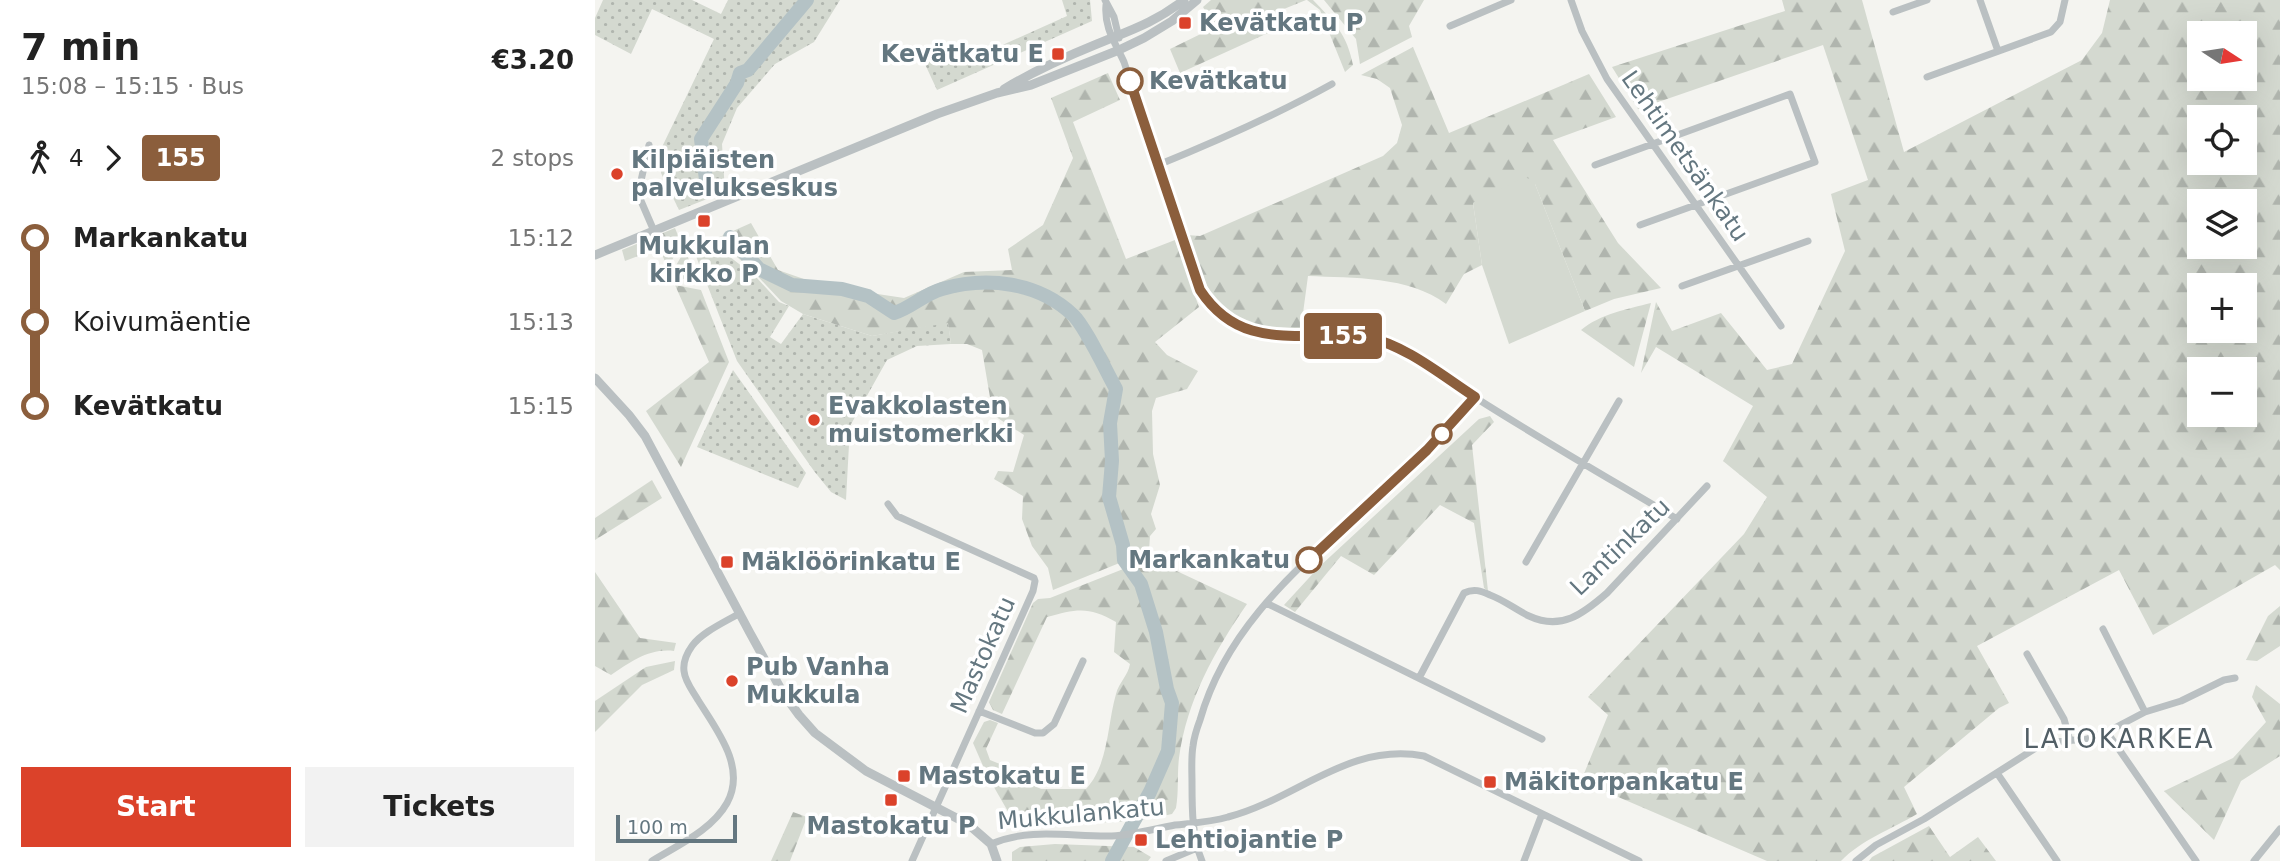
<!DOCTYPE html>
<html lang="en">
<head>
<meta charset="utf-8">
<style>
	body { margin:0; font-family:"DejaVu Sans",sans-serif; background:#f2f2f2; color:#222; height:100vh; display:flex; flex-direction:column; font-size:26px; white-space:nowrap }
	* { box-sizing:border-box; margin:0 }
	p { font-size:23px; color:#767676 }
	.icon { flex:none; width:38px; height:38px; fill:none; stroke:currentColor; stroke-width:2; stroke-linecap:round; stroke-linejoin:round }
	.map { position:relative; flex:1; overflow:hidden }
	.sheet { display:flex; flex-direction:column; background:#fff; width:595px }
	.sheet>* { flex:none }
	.badge { padding:0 14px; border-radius:5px; font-size:24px; line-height:46px }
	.needle { width:46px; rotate:102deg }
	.tools { position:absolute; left:1592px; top:21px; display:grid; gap:14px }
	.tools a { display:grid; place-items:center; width:70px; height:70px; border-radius:0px; background:#fff; box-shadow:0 7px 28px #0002; font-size:35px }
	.scale { position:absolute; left:21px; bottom:18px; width:121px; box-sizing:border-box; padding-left:7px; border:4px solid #647780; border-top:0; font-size:19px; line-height:24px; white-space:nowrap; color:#647780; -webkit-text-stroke:5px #fff; paint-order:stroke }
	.map>.badge { position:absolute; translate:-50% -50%; box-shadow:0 0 0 4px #fff }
	.legs { display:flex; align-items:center; gap:10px; height:77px; padding:0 21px; font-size:23px }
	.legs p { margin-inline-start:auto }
	.headline { display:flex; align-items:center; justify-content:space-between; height:119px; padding:0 21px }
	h1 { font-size:38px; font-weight:700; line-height:52px }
	.primary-button { display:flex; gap:14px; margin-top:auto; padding:14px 21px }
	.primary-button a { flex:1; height:80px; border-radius:0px; background:#db422a; color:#fff; font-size:28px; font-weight:700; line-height:80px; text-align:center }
	.primary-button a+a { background:#f2f2f2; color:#222 }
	ul { padding:0 21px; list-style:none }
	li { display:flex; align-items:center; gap:24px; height:84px; font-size:26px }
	li i { display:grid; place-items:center; width:10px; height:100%; margin:0 9px; background:currentColor }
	li i::after { content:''; width:18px; height:18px; margin:-9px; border:5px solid; border-radius:50%; background:#fff }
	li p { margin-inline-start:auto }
	li:first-child i { background:linear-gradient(#0000 50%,currentColor 0) }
	li:last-child i { background:linear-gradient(currentColor 50%,#0000 0) }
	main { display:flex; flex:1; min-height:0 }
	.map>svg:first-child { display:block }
	.grass { fill:url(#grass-dots) }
	.forest { fill:url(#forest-firs); fill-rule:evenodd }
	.pitch { fill:#d4d9d0 }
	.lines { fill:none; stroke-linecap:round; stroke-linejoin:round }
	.river { stroke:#b4c2c5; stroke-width:14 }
	.minor { stroke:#bac0c2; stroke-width:7 }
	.tertiary { stroke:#bac0c2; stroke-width:9 }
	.line-1-casing { stroke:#fff; stroke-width:16 }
	.line-1 { stroke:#8b5e3c; stroke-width:10 }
	.poi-dot { fill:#db422a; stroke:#fff; stroke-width:2.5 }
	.stop-1-dot { fill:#fff; stroke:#8b5e3c; stroke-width:3.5 }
	.labels { text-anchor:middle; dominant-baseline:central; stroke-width:7; stroke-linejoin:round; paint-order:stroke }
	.poi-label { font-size:24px; font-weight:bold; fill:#647780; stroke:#fff; text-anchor:start }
	.stop-label { font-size:24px; font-weight:bold; fill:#647780; stroke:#fff; text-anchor:start }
	.street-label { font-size:24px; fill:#647780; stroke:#fff }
	.neighbourhood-label { font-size:26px; letter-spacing:2px; fill:#525f66; stroke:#fff }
</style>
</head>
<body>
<main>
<section class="sheet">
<div class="headline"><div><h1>7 min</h1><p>15:08 – 15:15 · Bus</p></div><b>€3.20</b></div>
<div class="legs"><svg class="icon" aria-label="walk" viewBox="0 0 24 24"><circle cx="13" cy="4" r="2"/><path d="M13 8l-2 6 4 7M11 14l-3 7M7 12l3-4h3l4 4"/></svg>4<svg class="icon" aria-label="forward" viewBox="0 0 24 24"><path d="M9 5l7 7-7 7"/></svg><b class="badge" style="background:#8b5e3c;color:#fff">155</b><p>2 stops</p></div>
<ul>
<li><i style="color:#8b5e3c"></i><b>Markankatu</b><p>15:12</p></li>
<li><i style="color:#8b5e3c"></i><span>Koivumäentie</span><p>15:13</p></li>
<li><i style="color:#8b5e3c"></i><b>Kevätkatu</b><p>15:15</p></li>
</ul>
<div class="primary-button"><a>Start</a><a>Tickets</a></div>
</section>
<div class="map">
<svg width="1685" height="861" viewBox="0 0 1685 861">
	<defs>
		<pattern id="grass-dots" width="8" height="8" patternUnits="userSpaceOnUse" patternTransform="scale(1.75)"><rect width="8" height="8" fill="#d4d9d0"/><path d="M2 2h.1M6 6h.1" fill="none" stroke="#b0b5ae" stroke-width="1.8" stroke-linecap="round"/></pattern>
		<pattern id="forest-firs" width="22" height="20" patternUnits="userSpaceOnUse" patternTransform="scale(1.75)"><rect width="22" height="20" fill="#d4d9d0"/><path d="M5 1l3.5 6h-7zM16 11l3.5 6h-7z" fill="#b0b5ae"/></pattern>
	</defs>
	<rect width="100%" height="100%" fill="#f4f4f0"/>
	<path class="grass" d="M8 0H97L126 14 133 0H245L219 42 180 64 142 108 127 144 130 192 84 210 66 173 67 147 119 39 57 9 36 54 0 35V18Z
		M467 0H495L497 21 342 90 329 62 376 45 381 57 472 16Z
		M113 240 161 277 184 302 194 306 175 337 186 344 208 314 277 336 353 322 356 344 322 346 292 360 255 426 251 500 236 492 219 471 142 361 97 246Z
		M138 370 211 473 203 488 102 447Z"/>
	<path class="forest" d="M616 0H711L684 11 673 33 585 73 575 49 620 27 608 7Z
		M712 0H718C739 22 752 34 758 65L750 72 725 10Z
		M729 0H829L814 26 817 37 765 64 761 39Z
		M1187 0H1267L1309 152 1487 60 1507 33 1515 0H1685V570L1680 565 1558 635 1524 570 1382 646 1414 703 1404 708 1309 787 1322 814C1297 829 1266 840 1246 861H1172L986 781 1013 715 993 697 1149 534 1172 497 1128 461 1158 406 1061 347 1046 373 1061 302 1077 331 1126 313 1172 370 1197 364 1250 251 1236 194 1273 180 1228 45 1043 109 1017 67 1190 11ZM1605 33H1650V79H1605ZM1605 117H1650V163H1605ZM1605 201H1650V247H1605ZM1605 285H1650V331H1605ZM1605 369H1650V415H1605Z
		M818 47 854 133 994 74 1021 117 958 140 1023 243 1066 288 1019 299 990 311 940 184 878 203 887 265 869 274 851 304C814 276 758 278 713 276L706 328C676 328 641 327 620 300 610 286 599 252 592 235L605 236 788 156 802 143 807 125 795 88 782 79 766 75Z
		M513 73 525 100 478 122 531 259 580 240 604 307 560 342 572 355 603 371 592 389 561 398 557 411 558 454 565 485 556 514 561 529 555 536 554 551 458 590 453 568 437 546 427 519 428 496 399 479 403 471 418 472 429 435 398 415 387 350 372 344H356L353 323 277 336 208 314 186 301 154 267 120 239 156 223 183 270 229 286H250L276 293 309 298 369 272 417 270 413 249 448 225 478 158 456 98Z
		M80 228 86 243 73 268 64 248 30 261 27 250Z
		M90 250 102 280 77 278 76 274Z
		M80 285 106 290 134 362 86 467 51 411 114 362Z
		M1056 303 1039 367 986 330C1005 314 1033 309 1056 303Z
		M895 416 899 422 877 445 893 591 889 588 879 523 845 505 779 575 746 556 700 612 689 605 724 567 884 419Z
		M57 480 67 498 0 540V518Z
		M551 560 571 566 652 604C619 652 592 700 584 758 582 775 584 791 581 808L577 814C529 826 463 825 415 815L392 775 378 743 389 722 395 720 403 723 391 749 395 760 422 771 428 780 446 789H491C514 764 512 725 521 694 524 682 533 676 535 664L519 652 521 622C494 606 481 609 452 617L407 714 398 710 394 702 438 603 443 599 455 598Z
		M0 572 45 638 81 643 79 651C54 648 36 662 16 675L0 666Z
		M1685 606V646L1662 661 1651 660 1673 616Z
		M80 661 79 670 47 685 0 732V701L51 667Z
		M1661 685 1685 704V756L1646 781 1619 840 1569 791 1638 758 1671 722 1657 697Z
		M198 812 212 817 195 861H176Z
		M1334 826 1355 857 1383 837 1401 861H1274L1277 857Z
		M460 844 539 847 556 857 553 861H417V852L425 847Z"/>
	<path class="pitch" d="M929 177 935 179 940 184 990 311 914 344 887 265 878 203Z"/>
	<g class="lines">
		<path class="river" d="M111 180 106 139 142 83 145 73 153 70 212 0
			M135 237 164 269 197 285 247 289 273 296 299 313C316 308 329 294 347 289 392 276 443 282 478 315 490 326 511 371 521 389L515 423 517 461 514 497 528 545 529 560 546 584 561 632 572 689 577 703 573 751 555 792 517 861"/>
		<path class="minor" d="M510 0 519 17 524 38
			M976 0 987 31 1012 79 1186 326
			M1385 0 1403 51
			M511 5C509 28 520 42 529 62L605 291C638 341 683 336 737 336 750 336 763 335 775 338 815 349 846 376 881 398 947 440 1015 479 1082 519
			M1298 12 1332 0
			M855 26 916 0
			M1332 77 1456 32 1465 22 1470 0
			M54 145 43 194 59 231
			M563 165C622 141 681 115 737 84
			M1000 165 1195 94 1220 162 1045 225
			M1087 286 1213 241
			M293 504 302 516 439 578 440 581 438 591 317 861
			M931 562 1024 401
			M671 603 947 739
			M1508 629 1550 712
			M1432 654 1469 719 1475 741
			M824 678 869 593C879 588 886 591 895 595 909 600 921 610 934 616 966 631 988 614 1012 593L1112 486
			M384 711 440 733H448L459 724 488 661
			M1512 732 1601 861
			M1402 773 1462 861
			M396 844C436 827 475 837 517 836 538 835 559 829 580 825 598 823 616 822 633 817 702 799 753 742 829 756L1044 861
			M57 861C83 845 117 830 132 803 152 767 121 729 103 700 98 691 90 682 89 671 88 663 92 653 97 646 107 632 130 622 145 613
			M571 861 602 848
			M607 861C597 837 597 809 597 783 597 771 596 758 598 746 599 737 602 728 605 720 632 625 705 567 775 502 812 469 846 434 880 397
			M929 861 947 814
			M1261 861 1281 845 1329 819 1444 746 1457 742 1492 739 1512 732 1550 712 1586 701 1629 680 1640 678
			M1659 861 1685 829"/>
		<path class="tertiary" d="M409 89C439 71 470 57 502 44 536 30 559 23 589 0
			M0 255 342 114 402 93 436 85 524 50 549 38 577 21 602 0
			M0 378 34 415 50 436 155 633 188 693 204 715 220 733 271 771 373 824 396 844 402 861"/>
	</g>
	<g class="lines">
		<g class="line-1-casing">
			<path id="line-1" d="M535 81 605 290C638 340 680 336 734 336 746 336 760 335 772 337 812 346 846 375 880 397L832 450 714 560"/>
		</g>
		<use href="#line-1" class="line-1"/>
	</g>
	<g class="poi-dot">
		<rect x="583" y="16" width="14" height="14" rx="3.5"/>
		<rect x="456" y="47" width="14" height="14" rx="3.5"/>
		<circle cx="22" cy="174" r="7"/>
		<rect x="102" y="214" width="14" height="14" rx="3.5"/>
		<circle cx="219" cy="420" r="7"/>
		<rect x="125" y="555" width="14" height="14" rx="3.5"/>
		<circle cx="137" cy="681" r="7"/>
		<rect x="302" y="769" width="14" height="14" rx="3.5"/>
		<rect x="888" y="775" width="14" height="14" rx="3.5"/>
		<rect x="289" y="793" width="14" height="14" rx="3.5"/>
		<rect x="539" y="833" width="14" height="14" rx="3.5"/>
	</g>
	<g class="stop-1-dot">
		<circle cx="535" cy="81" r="12"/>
		<circle cx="847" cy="434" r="9"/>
		<circle cx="714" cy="560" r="12"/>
	</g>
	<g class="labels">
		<g class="poi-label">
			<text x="604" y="23">Kevätkatu P</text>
			<text x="449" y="54" text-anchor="end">Kevätkatu E</text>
			<text x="36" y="160">Kilpiäisten<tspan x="36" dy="28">palvelukseskus</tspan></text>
			<text x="109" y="246" text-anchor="middle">Mukkulan<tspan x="109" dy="28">kirkko P</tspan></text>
			<text x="233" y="406">Evakkolasten<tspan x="233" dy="28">muistomerkki</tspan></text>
			<text x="146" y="562">Mäklöörinkatu E</text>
			<text x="151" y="667">Pub Vanha<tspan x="151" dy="28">Mukkula</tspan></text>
			<text x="323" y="776">Mastokatu E</text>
			<text x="909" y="782">Mäkitorpankatu E</text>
			<text x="296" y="826" text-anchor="middle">Mastokatu P</text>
			<text x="560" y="840">Lehtiojantie P</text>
		</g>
		<g class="stop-label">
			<text x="554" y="81">Kevätkatu</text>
			<text x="695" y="560" text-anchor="end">Markankatu</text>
		</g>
		<g class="street-label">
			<text transform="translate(1090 156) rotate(55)">Lehtimetsänkatu</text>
			<text transform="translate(1025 547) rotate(-44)">Lantinkatu</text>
			<text transform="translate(388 655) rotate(-66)">Mastokatu</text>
			<text transform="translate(486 814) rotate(-5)">Mukkulankatu</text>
		</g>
		<g class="neighbourhood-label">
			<text x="1524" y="739">LATOKARKEA</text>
		</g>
	</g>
</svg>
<div class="tools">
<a><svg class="needle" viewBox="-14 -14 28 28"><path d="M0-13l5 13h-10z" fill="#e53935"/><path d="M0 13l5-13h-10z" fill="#767676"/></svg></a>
<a><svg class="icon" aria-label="locate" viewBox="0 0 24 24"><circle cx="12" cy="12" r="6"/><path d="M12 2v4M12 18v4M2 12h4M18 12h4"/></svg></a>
<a><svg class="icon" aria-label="layers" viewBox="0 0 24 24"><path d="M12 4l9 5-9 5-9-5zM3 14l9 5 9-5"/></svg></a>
<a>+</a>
<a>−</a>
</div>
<div class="scale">100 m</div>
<b class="badge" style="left:748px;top:336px;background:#8b5e3c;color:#fff">155</b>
</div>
</main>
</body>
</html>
